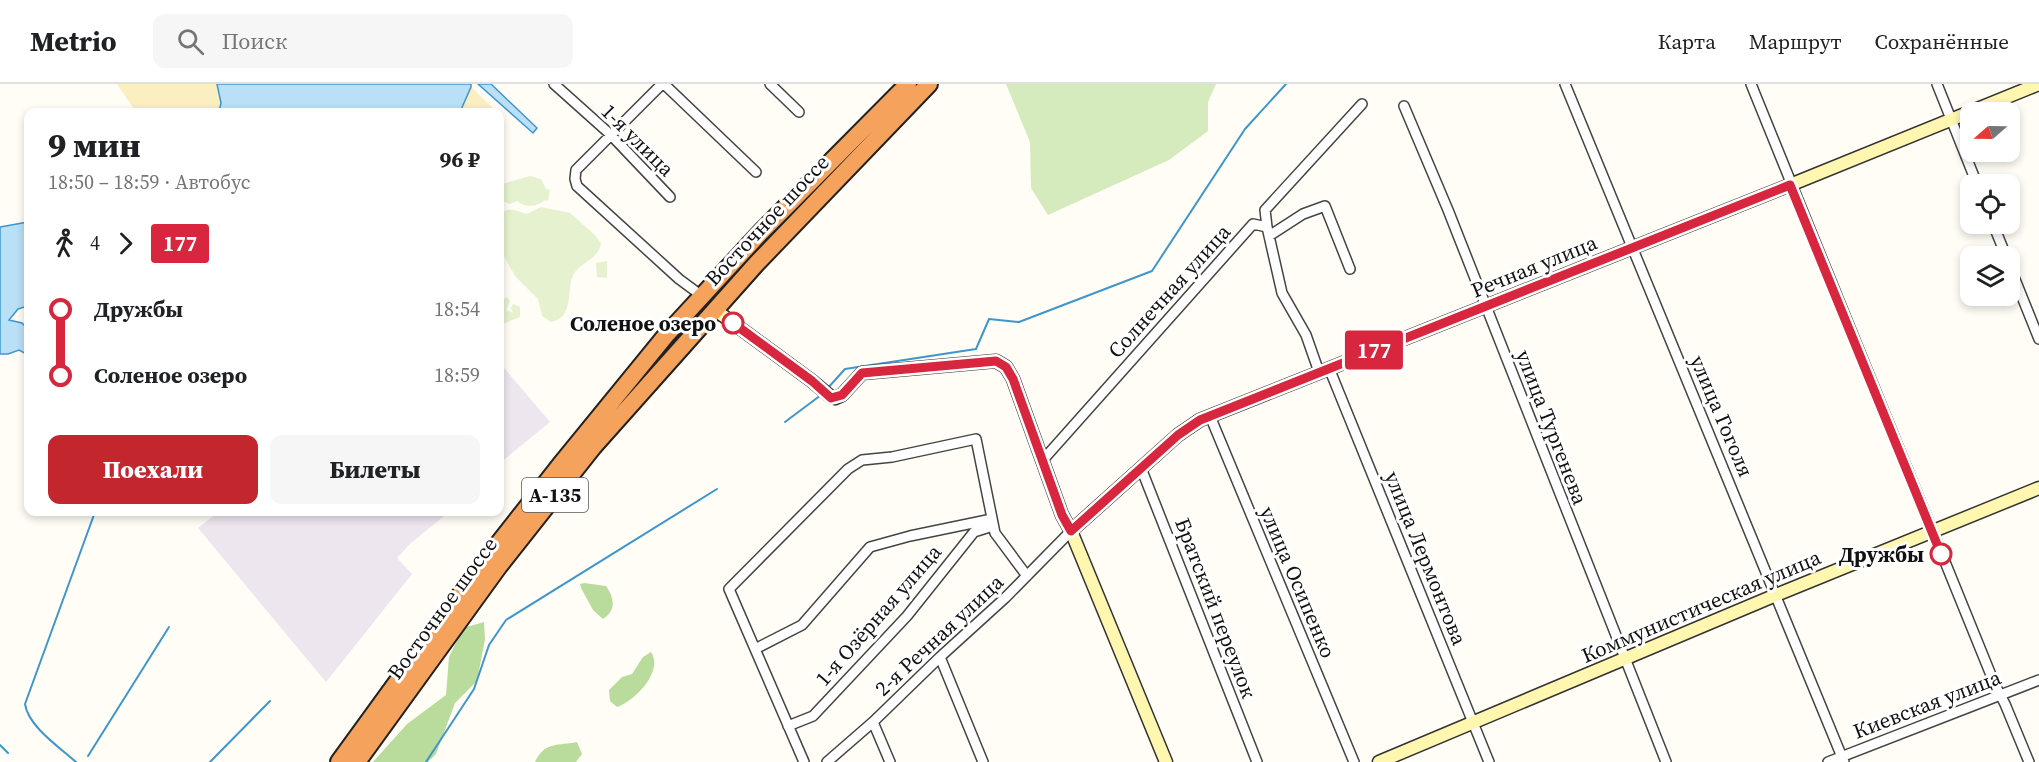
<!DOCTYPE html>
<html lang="ru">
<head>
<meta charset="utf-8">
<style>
	body { margin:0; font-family:"Source Serif 4",serif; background:#f6f6f6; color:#202124; height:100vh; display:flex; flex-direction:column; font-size:22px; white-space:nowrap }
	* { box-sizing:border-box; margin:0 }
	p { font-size:20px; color:#757577 }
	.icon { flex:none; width:33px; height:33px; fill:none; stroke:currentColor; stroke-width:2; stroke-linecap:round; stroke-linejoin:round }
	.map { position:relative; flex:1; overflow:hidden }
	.side { position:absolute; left:24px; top:24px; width:480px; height:408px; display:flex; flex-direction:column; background:#fff; border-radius:12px; box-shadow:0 3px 9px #0003 }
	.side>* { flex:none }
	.badge { padding:0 12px; border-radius:4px; font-size:21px; line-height:39px }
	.needle { width:39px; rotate:250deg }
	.controls { position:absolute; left:1960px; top:18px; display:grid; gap:12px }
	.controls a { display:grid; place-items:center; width:60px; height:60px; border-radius:12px; background:#fff; box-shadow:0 3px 9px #0003; font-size:30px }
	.map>.badge { position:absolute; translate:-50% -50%; box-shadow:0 0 0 3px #fff }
	.legs { display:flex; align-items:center; gap:9px; height:66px; padding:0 24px; font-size:20px }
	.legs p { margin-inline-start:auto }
	.head { display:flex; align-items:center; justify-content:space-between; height:102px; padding:0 24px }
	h1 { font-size:33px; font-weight:800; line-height:45px }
	.cta { display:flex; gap:12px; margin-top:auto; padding:12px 24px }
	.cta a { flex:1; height:69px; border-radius:12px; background:#c4262e; color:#fff; font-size:24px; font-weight:800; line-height:69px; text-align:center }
	.cta a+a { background:#f6f6f6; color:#202124 }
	ul { padding:0 24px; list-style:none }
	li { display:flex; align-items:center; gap:21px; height:66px; font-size:22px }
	li i { display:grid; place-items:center; width:9px; height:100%; margin:0 8px; background:currentColor }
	li i::after { content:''; width:15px; height:15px; margin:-8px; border:4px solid; border-radius:50%; background:#fff }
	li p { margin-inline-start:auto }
	li:first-child i { background:linear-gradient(#0000 50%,currentColor 0) }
	li:last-child i { background:linear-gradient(currentColor 50%,#0000 0) }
	header { display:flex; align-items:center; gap:36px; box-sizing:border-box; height:84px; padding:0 30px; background:#fff; border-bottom:2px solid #e0e0e0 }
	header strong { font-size:28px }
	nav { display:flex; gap:33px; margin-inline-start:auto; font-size:21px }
	.search { width:420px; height:54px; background:#f6f6f6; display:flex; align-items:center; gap:15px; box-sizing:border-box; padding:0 21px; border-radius:12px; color:#757577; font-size:22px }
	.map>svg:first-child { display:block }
	.industrial { fill:#eee6ef }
	.green { fill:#d5ebbd }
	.forest { fill:#b9dc9c }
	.sand { fill:#fbeec1 }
	.pitch { fill:#e6f2cf }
	.water { fill:#b9e0f7; stroke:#3f96cf; stroke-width:1.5 }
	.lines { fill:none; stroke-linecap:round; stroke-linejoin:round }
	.stream { stroke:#3f96cf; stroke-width:2 }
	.street-casing { stroke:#444; stroke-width:12 }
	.secondary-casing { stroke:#333; stroke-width:15 }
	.highway-casing { stroke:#222; stroke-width:20 }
	.street { stroke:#fff; stroke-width:9 }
	.secondary { stroke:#fff6b0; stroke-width:12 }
	.highway { stroke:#f5a25d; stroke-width:16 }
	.line-1-casing { stroke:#fff; stroke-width:14 }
	.line-1 { stroke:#d7263d; stroke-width:9 }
	.stop-1-dot { fill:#fff; stroke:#d7263d; stroke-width:3 }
	.labels { text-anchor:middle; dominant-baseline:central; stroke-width:6; stroke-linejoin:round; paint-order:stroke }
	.shield { fill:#fff; stroke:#585858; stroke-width:1.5 }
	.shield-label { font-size:20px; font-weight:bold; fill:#111 }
	.street-label { font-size:21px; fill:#111; stroke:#fff }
	.stop-label { font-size:21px; font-weight:bold; fill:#111; stroke:#fff; text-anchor:end }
</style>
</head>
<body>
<header>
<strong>Metrio</strong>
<div class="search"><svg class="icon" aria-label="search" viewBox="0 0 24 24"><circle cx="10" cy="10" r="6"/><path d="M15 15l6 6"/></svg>Поиск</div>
<nav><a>Карта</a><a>Маршрут</a><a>Сохранённые</a></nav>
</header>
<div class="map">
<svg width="2039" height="678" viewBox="0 0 2039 678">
	<rect width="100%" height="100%" fill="#fffdf5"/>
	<path class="industrial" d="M500 279 550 338 500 379Z
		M218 428H449L411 459 397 474 412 490 326 598 198 444Z"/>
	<path class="green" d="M1006 0H1216L1208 18V47L1169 76 1048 131 1031 104 1030 58Z"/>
	<path class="forest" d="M584 499 606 502C614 513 617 526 603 535L593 526 581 504 580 500Z
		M484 538 485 555 477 597 455 619 436 670 428 678H373L407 640 446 611 449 573 463 544Z
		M651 568C664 587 635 617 617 623L610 617 609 606 622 593 632 590 643 573Z
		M577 658 582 670 576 678H535C545 657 558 662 577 658Z"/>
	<path class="sand" d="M117 0H217L221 19 219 28H136Z
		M471 3 497 28H460Z"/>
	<path class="pitch" d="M530 92 541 95 546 105 550 106 548 117 545 116C537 123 525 124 517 117L510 120 503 117 502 100Z
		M541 123 570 129 595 151 601 159C599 177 577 178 572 194 567 210 573 234 551 238L542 232 538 215 515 192 500 165V130C510 122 516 127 527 130Z
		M607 177V194L597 193 596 179Z
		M500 211 503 216 507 213 510 217 506 226 513 229 511 224 513 220 520 223V233L500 241Z"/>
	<path class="water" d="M217 0H471V3L460 28H219L221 19Z
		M478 0H491L537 44 533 49Z
		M28 138V222L18 225 9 236 22 239 28 245V271L19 266 8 270H0V143Z"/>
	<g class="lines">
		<path class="stream" d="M827 305 845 285 976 265 989 235 1019 238 1152 187 1245 45 1286 0
			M785 338 821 311
			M0 661 8 669
			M88 672 169 543
			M76 678C59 663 28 642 25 620L95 428
			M210 678 270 617
			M426 678 474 605 489 561 506 536 717 405"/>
		<g class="street-casing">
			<path id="street" d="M554 0 611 51 670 113
				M662 0 576 86 575 95 577 102 679 195 702 212
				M664 0 756 88
				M770 0 799 28
				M1565 0 1844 678
				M1751 0 1995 601 2005 620 2029 678
				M1937 0 1977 100
				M1404 22 1448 126 1666 678
				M1993 140 2006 172
				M1267 143 1282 209 1306 251 1319 288
				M1269 152 1303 130 1325 122 1350 185
				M2010 183 2039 255
				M1329 284 1489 678
				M1210 332 1354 678
				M1042 377 1253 140 1267 143 1265 126 1362 20
				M1141 384 1257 678
				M755 565 802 541 870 463 910 452 992 435
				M940 573 983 678
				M873 638 890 678
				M788 642 813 632 907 532 974 448 993 442
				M804 678 729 505 848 385 862 376 892 373 976 355 995 449 1027 492
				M827 678 873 638 940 573 1005 514 1071 447
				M1828 678 2039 596"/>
		</g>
		<g class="secondary-casing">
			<path id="secondary" d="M714 225 812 297 831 313 835 314 842 311 862 289 996 277 1006 283 1013 295 1062 431 1071 447 1166 678
				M1071 447 1178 351 1200 336 1790 101 2039 0
				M1379 678 1776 511 2039 404"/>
		</g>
		<g class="highway-casing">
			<path id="highway" d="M339 678 488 473 561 380 667 250 761 148 908 0
				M357 678 499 482 593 363 756 180 929 0"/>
		</g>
		<use href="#street" class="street"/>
		<use href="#secondary" class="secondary"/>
		<use href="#highway" class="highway"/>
	</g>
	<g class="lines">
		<g class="line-1-casing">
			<path id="line-1" d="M733 239 812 297 831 314 842 311 862 289 996 277 1006 283 1013 295 1062 431 1071 447 1178 351 1200 336 1790 101 1941 470"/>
		</g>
		<use href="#line-1" class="line-1"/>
	</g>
	<g class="stop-1-dot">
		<circle cx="733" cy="239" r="10"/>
		<circle cx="1941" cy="470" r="10"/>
	</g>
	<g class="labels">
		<rect class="shield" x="522" y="394" width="66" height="34" rx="4.5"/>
		<g class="shield-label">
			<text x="555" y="411">А-135</text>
		</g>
		<g class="street-label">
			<text transform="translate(638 56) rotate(45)">1-я улица</text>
			<text transform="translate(767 136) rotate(-47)">Восточное шоссе</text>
			<text transform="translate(1534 182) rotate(-22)">Речная улица</text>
			<text transform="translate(1169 207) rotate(-48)">Солнечная улица</text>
			<text transform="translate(1722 332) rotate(67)">улица Гоголя</text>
			<text transform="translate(1552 343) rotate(69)">улица Тургенева</text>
			<text transform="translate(1426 474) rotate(68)">улица Лермонтова</text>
			<text transform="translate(1298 498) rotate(67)">улица Осипенко</text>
			<text transform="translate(1701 522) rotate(-23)">Коммунистическая улица</text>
			<text transform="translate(442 524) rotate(-54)">Восточное шоссе</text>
			<text transform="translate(1216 524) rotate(69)">Братский переулок</text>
			<text transform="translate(878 531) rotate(-49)">1-я Озёрная улица</text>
			<text transform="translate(939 551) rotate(-43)">2-я Речная улица</text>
			<text transform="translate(1927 620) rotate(-21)">Киевская улица</text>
		</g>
		<g class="stop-label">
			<text x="716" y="239">Соленое озеро</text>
			<text x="1924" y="470">Дружбы</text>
		</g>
	</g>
</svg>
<div class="controls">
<a><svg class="needle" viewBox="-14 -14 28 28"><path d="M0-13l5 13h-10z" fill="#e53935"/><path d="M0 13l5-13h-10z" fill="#757577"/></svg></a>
<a><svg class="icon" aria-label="locate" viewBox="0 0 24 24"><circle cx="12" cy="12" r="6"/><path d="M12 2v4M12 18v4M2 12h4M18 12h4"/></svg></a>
<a><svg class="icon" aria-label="layers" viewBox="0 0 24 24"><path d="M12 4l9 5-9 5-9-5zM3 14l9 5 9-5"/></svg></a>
</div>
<b class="badge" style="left:1374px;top:266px;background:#d7263d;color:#fff">177</b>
<section class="side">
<div class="head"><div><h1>9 мин</h1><p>18:50 – 18:59 · Автобус</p></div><b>96 ₽</b></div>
<div class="legs"><svg class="icon" aria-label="walk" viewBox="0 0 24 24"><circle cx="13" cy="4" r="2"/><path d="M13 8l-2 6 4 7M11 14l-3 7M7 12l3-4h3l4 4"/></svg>4<svg class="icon" aria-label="forward" viewBox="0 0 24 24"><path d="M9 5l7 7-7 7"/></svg><b class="badge" style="background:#d7263d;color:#fff">177</b></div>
<ul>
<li><i style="color:#d7263d"></i><b>Дружбы</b><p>18:54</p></li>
<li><i style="color:#d7263d"></i><b>Соленое озеро</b><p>18:59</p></li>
</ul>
<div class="cta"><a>Поехали</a><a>Билеты</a></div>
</section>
</div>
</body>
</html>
